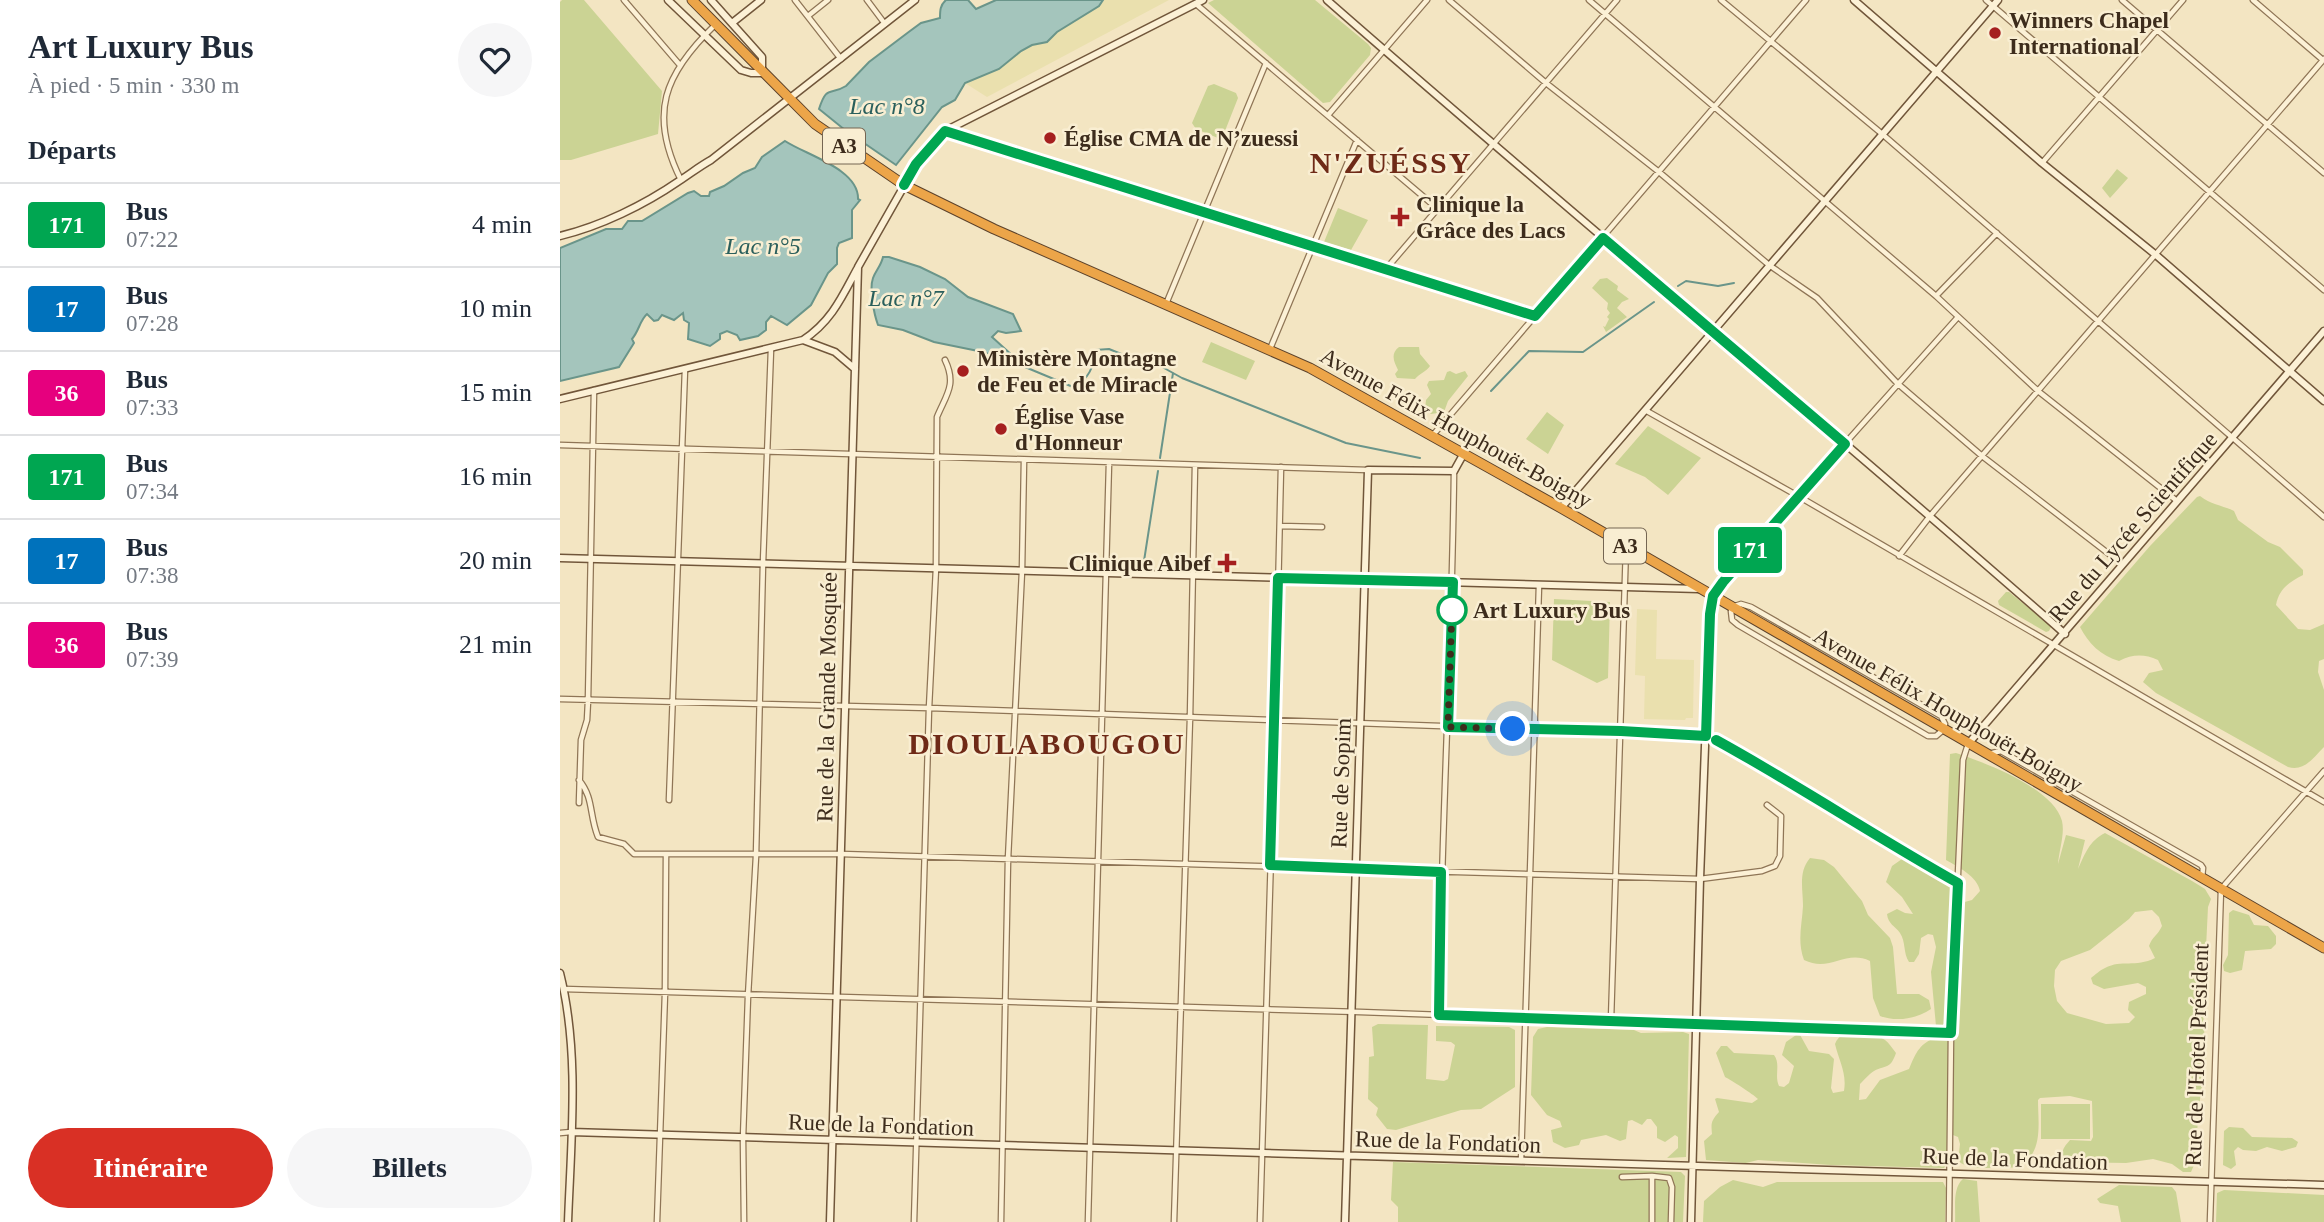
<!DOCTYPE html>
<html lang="fr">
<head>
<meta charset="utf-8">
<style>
	body { margin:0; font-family:Georgia,serif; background:#f6f6f7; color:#1f2937; height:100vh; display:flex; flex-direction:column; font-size:26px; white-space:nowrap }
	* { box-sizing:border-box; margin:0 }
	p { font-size:23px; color:#747a83 }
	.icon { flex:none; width:38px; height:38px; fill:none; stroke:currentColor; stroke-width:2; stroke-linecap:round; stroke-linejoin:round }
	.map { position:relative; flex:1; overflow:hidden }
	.drawer { display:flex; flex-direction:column; background:#fff; width:560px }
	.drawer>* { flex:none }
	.badge { padding:0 14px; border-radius:5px; font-size:24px; line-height:46px }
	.you { position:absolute; width:35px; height:35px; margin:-18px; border:5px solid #fff; border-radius:50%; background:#1a73e8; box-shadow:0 0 0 10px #1a73e833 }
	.map>.badge { position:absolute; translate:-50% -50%; box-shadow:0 0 0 4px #fff }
	h2 { padding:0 28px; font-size:26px; line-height:63px }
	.round { display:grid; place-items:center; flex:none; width:74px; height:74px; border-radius:37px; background:#f6f6f7 }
	.summary { display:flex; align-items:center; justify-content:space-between; height:119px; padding:0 28px }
	h1 { font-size:33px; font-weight:800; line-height:52px }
	.cta { display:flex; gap:14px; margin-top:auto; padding:14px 28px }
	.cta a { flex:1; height:80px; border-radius:42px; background:#d93025; color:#fff; font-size:28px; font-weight:800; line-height:80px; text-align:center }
	.cta a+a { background:#f6f6f7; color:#1f2937 }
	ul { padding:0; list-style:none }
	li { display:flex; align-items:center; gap:21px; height:84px; padding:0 28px; border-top:2px solid #e0e1e3 }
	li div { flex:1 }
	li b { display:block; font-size:26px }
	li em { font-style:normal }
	li .badge { min-width:77px; font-weight:700; text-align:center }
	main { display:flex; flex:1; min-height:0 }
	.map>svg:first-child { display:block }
	.farmland { fill:#eae0ae }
	.green { fill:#cbd394; fill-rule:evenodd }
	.water { fill:#a4c5bc; stroke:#6a958a; stroke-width:2 }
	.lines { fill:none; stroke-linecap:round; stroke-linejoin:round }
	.stream { stroke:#6a958a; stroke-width:2 }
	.street-casing { stroke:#8f7556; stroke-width:7 }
	.secondary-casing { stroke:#71563a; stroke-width:9 }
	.highway-casing { stroke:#5c422b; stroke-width:11 }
	.street { stroke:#fcf1d6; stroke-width:4.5 }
	.secondary { stroke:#fcf1d6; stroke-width:6 }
	.highway { stroke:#eca549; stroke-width:9 }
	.line-casing { stroke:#fff; stroke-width:16 }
	.line { stroke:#00a651; stroke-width:10 }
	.walk { stroke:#3d2c1c; stroke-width:7; stroke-dasharray:0 12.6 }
	.poi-dot { fill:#a51f1f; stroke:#f9eed2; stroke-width:2.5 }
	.stop-dot { fill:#fff; stroke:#00a651; stroke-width:3.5 }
	.labels { text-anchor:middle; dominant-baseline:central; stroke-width:5; stroke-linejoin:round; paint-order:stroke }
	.shield { fill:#f9eed2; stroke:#756653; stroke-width:2 }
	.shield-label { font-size:21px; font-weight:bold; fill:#3d2c1c }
	.poi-label { font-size:23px; font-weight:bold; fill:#3d2c1c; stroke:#f9eed2; text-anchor:start }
	.street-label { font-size:23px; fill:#3d2c1c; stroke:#f9eed2 }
	.stop-label { font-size:23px; font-weight:bold; fill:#3d2c1c; stroke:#f9eed2; text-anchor:start }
	.water-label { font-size:24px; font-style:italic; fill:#2a5f5c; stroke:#f9eed2 }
	.district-label { font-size:30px; font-weight:bold; letter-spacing:2px; fill:#6f2a17; stroke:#f9eed2 }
</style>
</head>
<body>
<main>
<section class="drawer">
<div class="summary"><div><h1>Art Luxury Bus</h1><p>À pied · 5 min · 330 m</p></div><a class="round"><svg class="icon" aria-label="heart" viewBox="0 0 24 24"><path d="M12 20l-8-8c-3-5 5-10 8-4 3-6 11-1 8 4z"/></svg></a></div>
<h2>Départs</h2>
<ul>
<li><span class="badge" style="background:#00a651;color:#fff">171</span><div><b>Bus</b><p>07:22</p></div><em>4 min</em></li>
<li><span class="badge" style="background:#0072bc;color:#fff">17</span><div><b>Bus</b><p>07:28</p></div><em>10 min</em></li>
<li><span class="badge" style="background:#e6007e;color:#fff">36</span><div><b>Bus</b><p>07:33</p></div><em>15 min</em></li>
<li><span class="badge" style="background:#00a651;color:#fff">171</span><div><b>Bus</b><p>07:34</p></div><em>16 min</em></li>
<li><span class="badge" style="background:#0072bc;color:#fff">17</span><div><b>Bus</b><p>07:38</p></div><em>20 min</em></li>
<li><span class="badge" style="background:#e6007e;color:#fff">36</span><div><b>Bus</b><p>07:39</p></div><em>21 min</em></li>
</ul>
<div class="cta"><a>Itinéraire</a><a>Billets</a></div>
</section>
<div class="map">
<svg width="1764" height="1222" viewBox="0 0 1764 1222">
	<rect width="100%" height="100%" fill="#f3e5c2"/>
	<path class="farmland" d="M543 0H609L427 97 405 83 439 69 461 51 472 45 487 42 497 32 539 6Z
		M1077 609 1097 610 1096 659 1134 660 1133 718H1126L1125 720 1084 719 1085 676 1075 675Z"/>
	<path class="green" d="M2 0H24L102 91 98 134 11 160H0V2Z
		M654 0H755L808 44 811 48 810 55 770 102 763 103 648 3Z
		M654 84 676 93 678 98 663 136 658 138 636 129 632 123 648 86Z
		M1557 169 1568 178 1550 198 1542 188Z
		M778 208 808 220 791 250 764 242Z
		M1047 278 1058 286 1057 290 1069 299 1062 302 1057 308 1067 317 1046 332 1043 326 1045 327 1049 319 1047 317 1050 313 1047 309 1048 303 1032 288 1040 279Z
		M651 342 695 361 686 380 642 362Z
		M839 347H859L860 354 870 366C867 371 859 374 855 379L837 378 835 374 838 370C834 362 830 354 839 347Z
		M890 371 896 374 905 371 908 376 888 401 884 412 871 414 865 409 866 400 871 394 867 385 869 381 884 380 887 372Z
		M987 412 1004 425 988 454 966 439Z
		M1088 426 1141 458 1108 495 1085 477 1055 464Z
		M1640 496C1651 505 1662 505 1674 511L1678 520 1708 542 1720 547 1743 570V575C1729 582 1719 589 1716 605L1738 629 1750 630 1764 624V659L1759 661 1758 672 1764 690V747C1753 758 1744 772 1728 767L1596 693 1583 682 1589 673 1603 670 1598 660C1584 654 1573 654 1559 661 1541 656 1528 643 1520 627L1590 546 1637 497Z
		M1446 592H1449L1486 622 1491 627 1489 631 1486 632 1439 605 1438 601Z
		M994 599 1050 602 1048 678 1037 683 992 660Z
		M1396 753C1426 763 1493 788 1502 821 1505 834 1499 851 1498 864L1506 835 1525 840 1518 869C1525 854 1529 841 1545 833L1632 881 1645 889 1651 899 1648 907 1643 1010 1646 1066 1640 1099 1634 1165 1631 1172H1623L1612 1164 1593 1159 1566 1163 1505 1162C1500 1152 1503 1148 1510 1140L1531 1141 1533 1137 1532 1101 1510 1096 1480 1098 1478 1100C1478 1123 1484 1155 1458 1166 1451 1169 1439 1167 1431 1168 1420 1168 1406 1168 1398 1161L1400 1144 1398 1137 1393 1135 1387 1139V1164L1384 1168 1271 1165 1198 1160 1186 1163 1146 1160 1144 1141 1152 1134C1151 1123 1151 1121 1159 1112L1155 1099 1157 1098 1192 1103 1198 1099C1193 1094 1171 1080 1165 1077L1156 1053 1161 1046H1167L1174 1053 1214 1055C1221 1064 1214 1076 1219 1086L1224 1087 1229 1083 1234 1066 1222 1055 1226 1042 1239 1033 1249 1051 1269 1054 1274 1059 1271 1088 1273 1093 1284 1091C1287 1073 1279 1061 1275 1044 1282 1025 1311 1031 1325 1040 1329 1043 1332 1048 1336 1053 1330 1070 1327 1064 1314 1071 1309 1074 1304 1080 1300 1084L1299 1100 1306 1099 1320 1080 1349 1069C1356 1052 1360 1043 1377 1037L1371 972 1376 947 1373 935 1368 934 1361 938 1359 954 1354 962H1349C1343 953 1346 942 1340 933 1335 926 1328 924 1327 914L1337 909 1345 913 1353 914 1342 897 1326 882 1332 866 1342 859 1363 866 1400 889 1401 903 1412 900 1420 891C1418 877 1397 866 1386 860L1390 754ZM1592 910 1599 917 1602 926C1598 935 1592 937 1589 946L1595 958C1575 968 1562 959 1545 968 1540 970 1535 975 1531 978L1533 984 1544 989 1578 983 1586 987V994L1569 1002 1568 1010 1575 1017 1569 1023 1546 1024 1507 1013 1497 1001 1494 986 1495 970 1501 961 1530 950 1569 919 1575 912Z
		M1250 858 1264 860 1274 867 1302 901 1308 915 1330 938 1333 947 1337 994H1359L1369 1000 1371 1009C1357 1019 1336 1022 1320 1016L1313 998 1310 961C1285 949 1270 973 1244 960 1237 941 1242 925 1243 906 1243 889 1238 872 1250 858Z
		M1673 910 1689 915 1694 925 1708 926 1716 936V944L1711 949 1685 951 1682 970 1670 973 1664 971 1663 965 1668 955 1669 913Z
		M818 1024 868 1025 866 1079 884 1081 888 1079 895 1045 891 1042 876 1041V1026L949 1027 955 1030V1087L921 1109 901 1110 836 1130 827 1129 816 1115 818 1108 808 1099 809 1057 814 1056 812 1027Z
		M987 1027 1074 1030 1081 1033 1123 1032 1129 1034 1126 1157 1107 1158 1118 1148V1137L1115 1135 1105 1142 1097 1138V1127L1091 1119H1087L1082 1125 1072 1120 1068 1121 1066 1139 1060 1141 1046 1135 1021 1140 1019 1145 1005 1148 993 1142 991 1130 1002 1127 1000 1121 987 1115 971 1095 973 1037 978 1029Z
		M1481 1104H1530V1139H1481Z
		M1669 1127 1683 1128 1692 1137 1732 1138 1738 1142 1736 1147 1722 1151 1707 1147 1696 1151 1683 1150 1678 1147 1674 1151 1676 1165 1671 1169 1663 1165 1664 1131Z
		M833 1162 1121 1172 1125 1176 1123 1222H838V1207L831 1200Z
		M1403 1179 1417 1181 1420 1222H1395C1396 1209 1392 1188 1403 1179Z
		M1173 1180 1203 1187 1217 1182H1383L1386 1188 1385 1222H1143L1144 1201 1160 1187Z
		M1559 1185 1612 1187 1616 1192 1621 1222H1561L1558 1206 1540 1203 1537 1199Z
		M1664 1190 1764 1195V1222H1656L1657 1193Z"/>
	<path class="water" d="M386 0H408L416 9 436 0H543L539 6 497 32 487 42 472 45 461 51 439 69 405 83 395 100 382 107 336 165 285 130 259 109C267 84 270 96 286 86L309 62 350 31 361 23 380 18C380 11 380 5 386 0Z
		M225 141C246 155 299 169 298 199L300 200 292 210V238L279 243 277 248V264L268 273 251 305 227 325 211 316 206 322V330L198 336 180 340 177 335 167 331 160 334V339L150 346 128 339 129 323 124 320 123 313 114 320 102 315 98 320 94 321 87 314C80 320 79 331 72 339L74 343 59 367 0 381V248L46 229H62L68 221H82L128 193 134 191 141 196H149L150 192 164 186 183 173 195 168 202 157Z
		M323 257H329L360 267 385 279 408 297 453 314 461 331 446 333 438 331 432 337 465 367 423 352 374 342 343 330 318 325C314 314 309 289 313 278 316 270 321 266 323 257Z"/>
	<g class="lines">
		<path class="stream" d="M281 139 285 130
			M270 162 278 144
			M1118 286 1126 281 1158 286 1174 283
			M465 367 513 387C528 381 535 365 535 350L549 349 581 362 595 363 622 378 786 443 860 458
			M931 391 969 351 1023 352 1094 302
			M600 458 613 373
			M584 561 598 471"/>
		<g class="street-casing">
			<path id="street" d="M64 0 119 64
				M235 0 281 59
				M307 0 325 24
				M889 0 986 83 1099 172 1209 265 1257 298 1337 383 1422 456 1562 564
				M1029 0 1376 296 1478 391 1617 501
				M1161 0 1321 133 1764 517
				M1426 0 1764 290
				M1562 0 1764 173
				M1693 0 1763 60
				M636 4 878 209
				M248 16 268 0
				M769 114 867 0
				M385 132 976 316
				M1482 163 1623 0
				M121 180C88 114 104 74 155 25
				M826 269 1057 0
				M1376 296 1437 233
				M606 304 706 63
				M710 349 797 140
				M1085 410 1238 496 1764 802
				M873 435 1246 0
				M0 445 808 470
				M720 526 762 527
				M1339 556 1370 516 1764 59
				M1154 595 1189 551 1398 317
				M1181 604 1191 607 1381 716 1385 724 1383 730 1376 736H1368L1178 625 1172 620 1171 611 1175 606Z
				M0 699 369 708 1141 735 1156 740 1229 780 1398 883
				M1428 754 1441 751 1641 865 1643 868 1642 878
				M19 780C34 798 29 815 38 837L64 844 74 854H281L1140 879 1202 871 1215 866 1220 856 1221 816 1207 805
				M109 800 125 369
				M19 803 21 740 27 720 28 701 34 390
				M4 989 800 1012 1391 1033
				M879 1015C881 833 892 652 894 471
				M1051 1020 1066 547
				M0 1133 11 1132
				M961 1161 979 585
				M1062 1177 1092 1176 1109 1178 1112 1187 1111 1222
				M97 1222 105 993 106 856
				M184 1222 183 1138 188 996 196 856 203 563 211 349
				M354 1222 369 708 376 568 377 417C386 395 397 385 385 360
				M441 1222 448 859 462 571 464 460
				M528 1222 549 463
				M614 1222 630 718 635 465
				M700 1222 715 721 721 467
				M1092 1222V1176
				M1389 1222 1391 1033 1403 760 1408 744
				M1650 1222 1661 889 1764 771"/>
		</g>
		<g class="secondary-casing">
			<path id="secondary" d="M108 0 181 70 191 73H202V57L151 0
				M767 0C1011 214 1262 420 1505 634
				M1294 0 1482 163 1596 255 1764 401
				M172 23 201 0
				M0 236C41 226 84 205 119 181 130 174 140 166 151 160L355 0
				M243 340 275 352 295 369
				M0 399 243 340C271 322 282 297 297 269
				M1001 508 1438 0
				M0 558 1139 589
				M1408 744 1764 331
				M0 973C20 1053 11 1140 8 1222
				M11 1132 1764 1185
				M270 1222 298 267 356 165 385 131 643 0
				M785 1222 808 470 894 471 904 453
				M1131 1222 1140 879 1150 614 1153 596"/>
		</g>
		<g class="highway-casing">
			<path id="highway" d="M132 0 255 124 344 185 434 229 750 368 1001 508 1764 948"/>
		</g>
		<use href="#street" class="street"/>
		<use href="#secondary" class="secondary"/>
		<use href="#highway" class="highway"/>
	</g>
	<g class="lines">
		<g class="line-casing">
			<path id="line" d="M344 185 356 164 385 131 975 316 1043 238 1285 444 1163 582 1153 596 1150 614 1146 736 1061 731 888 727 893 582 718 578 710 865 881 872 879 1015 1391 1033 1398 883C1316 837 1238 785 1156 740"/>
		</g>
		<use href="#line" class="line"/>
		<path class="walk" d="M892 610V607L888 727 953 729"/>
	</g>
	<g class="poi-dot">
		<circle cx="1435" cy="33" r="7"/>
		<circle cx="490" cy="138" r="7"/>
		<path d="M836.5 206.5h7v7h7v7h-7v7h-7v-7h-7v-7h7z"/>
		<circle cx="403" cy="371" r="7"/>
		<circle cx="441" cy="429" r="7"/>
		<path d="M663.5 552.5h7v7h7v7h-7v7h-7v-7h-7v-7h7z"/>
	</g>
	<circle class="stop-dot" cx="892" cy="610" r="14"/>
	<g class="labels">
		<g class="shield">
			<rect x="263" y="128.5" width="42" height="35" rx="5"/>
			<rect x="1044" y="528.5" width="42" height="35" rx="5"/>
		</g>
		<g class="shield-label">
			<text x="284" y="146">A3</text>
			<text x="1065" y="546">A3</text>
		</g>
		<g class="poi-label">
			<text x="1449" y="20">Winners Chapel<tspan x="1449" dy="26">International</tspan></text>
			<text x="504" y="138">Église CMA de N’zuessi</text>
			<text x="856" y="204">Clinique la<tspan x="856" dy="26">Grâce des Lacs</tspan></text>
			<text x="417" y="358">Ministère Montagne<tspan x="417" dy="26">de Feu et de Miracle</tspan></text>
			<text x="455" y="416">Église Vase<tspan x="455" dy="26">d'Honneur</tspan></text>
			<text x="651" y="563" text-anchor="end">Clinique Aibef</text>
		</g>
		<g class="street-label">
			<text transform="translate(896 428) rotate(29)">Avenue Félix Houphouët-Boigny</text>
			<text transform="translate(1573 527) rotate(-49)">Rue du Lycée Scientifique</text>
			<text transform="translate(267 697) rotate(-89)">Rue de la Grande Mosquée</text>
			<text transform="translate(1388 710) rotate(30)">Avenue Félix Houphouët-Boigny</text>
			<text transform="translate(781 783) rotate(-88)">Rue de Sopim</text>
			<text transform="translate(1637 1055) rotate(-88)">Rue de l'Hotel Président</text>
			<text transform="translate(321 1125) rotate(2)">Rue de la Fondation</text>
			<text transform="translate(888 1142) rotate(2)">Rue de la Fondation</text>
			<text transform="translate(1455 1159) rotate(2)">Rue de la Fondation</text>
		</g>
		<g class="stop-label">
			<text x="913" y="610">Art Luxury Bus</text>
		</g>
		<g class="water-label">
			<text x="327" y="106">Lac n°8</text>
			<text x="203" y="246">Lac n°5</text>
			<text x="346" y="298">Lac n°7</text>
		</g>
		<g class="district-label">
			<text x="831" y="162">N'ZUÉSSY</text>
			<text x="487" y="743">DIOULABOUGOU</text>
		</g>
	</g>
</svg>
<div class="you" style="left:953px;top:729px"></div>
<b class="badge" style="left:1190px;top:550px;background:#00a651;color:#fff">171</b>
</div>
</main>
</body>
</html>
